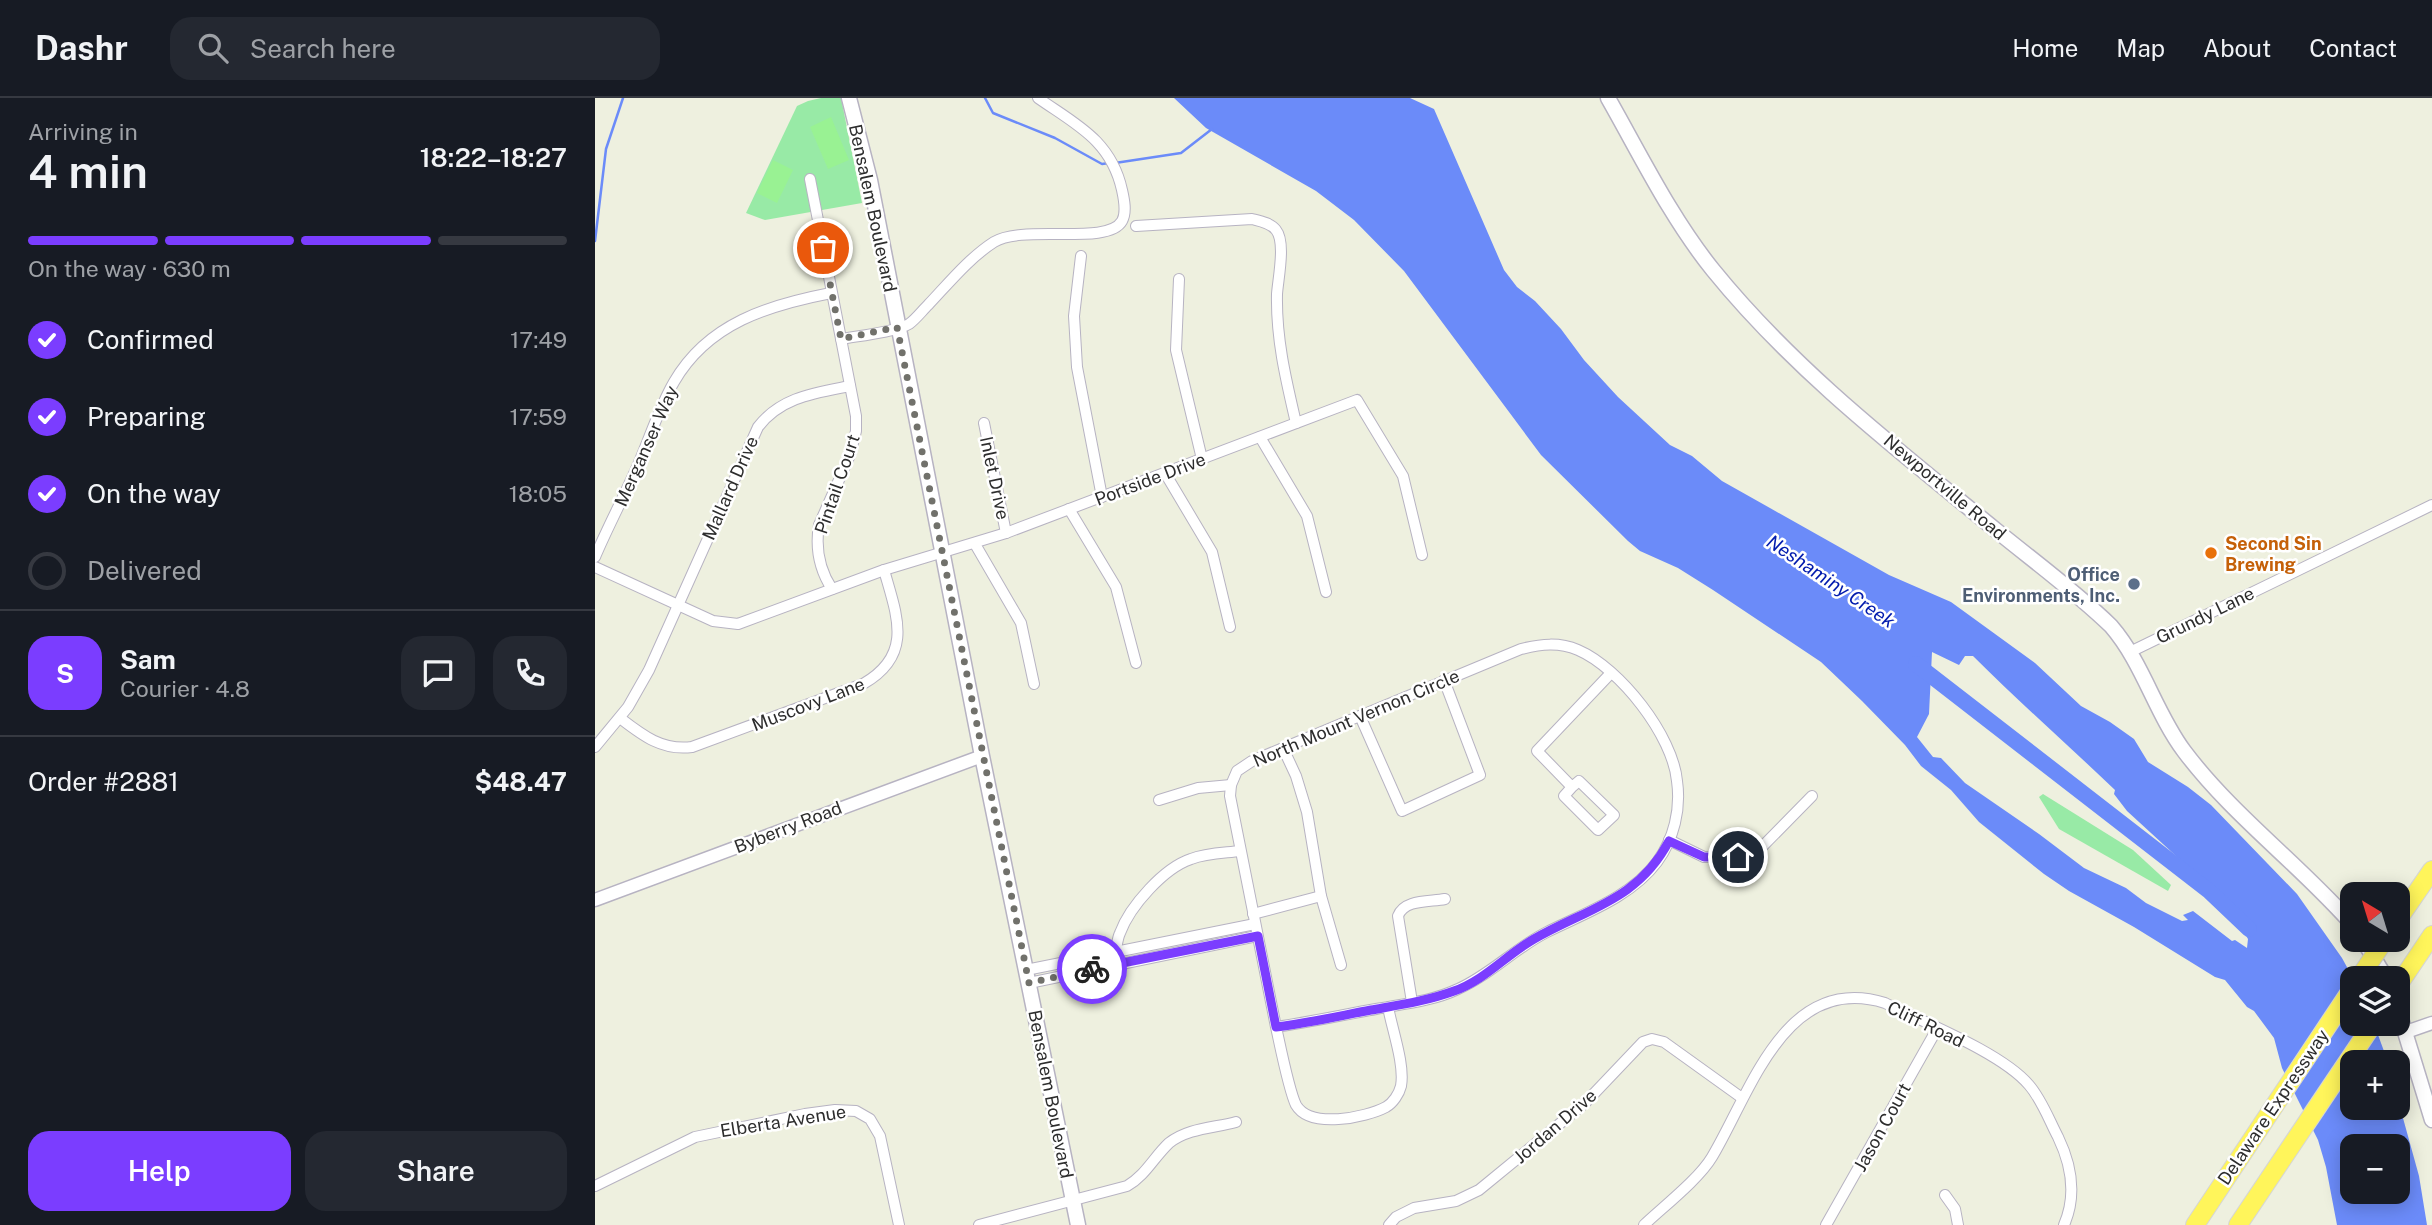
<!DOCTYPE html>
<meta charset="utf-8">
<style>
:root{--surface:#171b24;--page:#242831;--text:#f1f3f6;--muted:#9ea1a6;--line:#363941;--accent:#7b3dff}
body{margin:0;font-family:"Public Sans",sans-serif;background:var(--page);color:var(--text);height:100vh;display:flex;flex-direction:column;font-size:26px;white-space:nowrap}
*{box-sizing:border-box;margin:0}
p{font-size:23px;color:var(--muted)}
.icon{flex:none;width:38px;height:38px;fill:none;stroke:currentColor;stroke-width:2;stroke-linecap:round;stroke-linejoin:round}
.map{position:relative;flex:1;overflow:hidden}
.drawer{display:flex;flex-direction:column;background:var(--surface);width:595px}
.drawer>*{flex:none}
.needle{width:46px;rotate:322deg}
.buttons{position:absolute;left:1745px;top:784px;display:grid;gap:14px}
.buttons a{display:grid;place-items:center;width:70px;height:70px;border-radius:14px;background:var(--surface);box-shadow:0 4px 18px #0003;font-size:35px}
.pin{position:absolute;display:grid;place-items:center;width:60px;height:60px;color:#fff;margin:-30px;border:4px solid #fff;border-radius:50%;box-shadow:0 2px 7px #0007}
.courier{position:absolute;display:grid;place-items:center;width:70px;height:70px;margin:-35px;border:5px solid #7b3dff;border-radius:50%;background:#fff;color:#222;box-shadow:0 2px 9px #0007}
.summary em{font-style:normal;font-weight:600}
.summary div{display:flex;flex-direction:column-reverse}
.summary{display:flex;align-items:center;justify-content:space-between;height:119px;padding:0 28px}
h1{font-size:46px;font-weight:600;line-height:52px}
.bar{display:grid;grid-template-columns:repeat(4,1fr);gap:10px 7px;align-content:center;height:84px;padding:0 28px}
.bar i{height:9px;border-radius:5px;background:var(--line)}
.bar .on{background:var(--accent)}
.bar p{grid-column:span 4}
.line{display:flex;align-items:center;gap:18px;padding:0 28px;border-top:2px solid var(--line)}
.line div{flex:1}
.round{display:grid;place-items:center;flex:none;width:74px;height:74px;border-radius:21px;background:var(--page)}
ol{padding:0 28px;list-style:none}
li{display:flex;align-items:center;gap:21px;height:77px}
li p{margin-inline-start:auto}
li .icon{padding:7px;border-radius:50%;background:var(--accent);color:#fff;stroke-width:4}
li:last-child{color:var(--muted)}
li i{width:38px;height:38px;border:4px solid var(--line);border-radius:50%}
.action{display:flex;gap:14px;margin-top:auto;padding:14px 28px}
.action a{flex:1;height:80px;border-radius:21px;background:var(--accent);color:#fff;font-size:28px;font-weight:600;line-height:80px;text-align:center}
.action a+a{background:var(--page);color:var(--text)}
header{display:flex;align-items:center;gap:42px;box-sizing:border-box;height:98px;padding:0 35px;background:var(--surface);border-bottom:2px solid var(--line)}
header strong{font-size:33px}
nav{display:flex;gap:38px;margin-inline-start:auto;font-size:24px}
.search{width:490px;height:63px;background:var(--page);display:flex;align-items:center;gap:18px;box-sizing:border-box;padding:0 24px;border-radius:21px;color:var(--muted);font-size:26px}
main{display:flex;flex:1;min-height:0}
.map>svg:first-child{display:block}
.green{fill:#98eaa6}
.pitch{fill:#99f293}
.water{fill:#6b8bf9;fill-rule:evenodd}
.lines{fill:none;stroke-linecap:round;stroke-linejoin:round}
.stream{stroke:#6b8bf9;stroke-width:2.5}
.river{stroke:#6b8bf9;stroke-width:16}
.minor-casing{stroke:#b7b3c2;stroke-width:12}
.tertiary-casing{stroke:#b7b3c2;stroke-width:15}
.secondary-casing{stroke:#b7b3c2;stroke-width:17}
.motorway-casing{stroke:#d5d5d5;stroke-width:20}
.minor{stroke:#fff;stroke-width:10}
.tertiary{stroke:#fff;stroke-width:12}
.secondary{stroke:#fff;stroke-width:14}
.motorway{stroke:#fff55b;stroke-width:18}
.motorway-bridge-casing{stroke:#d5d5d5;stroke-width:20;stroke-linecap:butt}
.motorway-bridge{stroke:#fff55b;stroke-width:18}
.done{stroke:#71716b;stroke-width:7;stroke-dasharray:0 12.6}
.route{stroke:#7b3dff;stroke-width:9}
.food-dot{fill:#e8710a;stroke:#fff;stroke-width:2.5}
.service-dot{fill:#5c6f8a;stroke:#fff;stroke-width:2.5}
.labels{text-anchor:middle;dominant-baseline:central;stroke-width:5;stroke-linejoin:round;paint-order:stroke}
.street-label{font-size:18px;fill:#2d2d2d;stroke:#fff}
.food-label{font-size:18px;font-weight:bold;fill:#c56008;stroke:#fff;text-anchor:start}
.service-label{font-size:18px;font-weight:bold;fill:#4e5e75;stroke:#fff;text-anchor:end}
.water-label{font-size:19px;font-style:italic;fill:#021bad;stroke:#fff}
</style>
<header>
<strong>Dashr</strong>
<div class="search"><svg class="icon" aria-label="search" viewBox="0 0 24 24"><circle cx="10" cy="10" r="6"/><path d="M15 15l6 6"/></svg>Search here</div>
<nav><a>Home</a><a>Map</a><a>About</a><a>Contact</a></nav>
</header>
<main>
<section class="drawer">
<div class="summary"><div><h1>4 min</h1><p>Arriving in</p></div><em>18:22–18:27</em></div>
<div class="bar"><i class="on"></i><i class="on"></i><i class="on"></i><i></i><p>On the way · 630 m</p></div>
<ol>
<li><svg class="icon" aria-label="check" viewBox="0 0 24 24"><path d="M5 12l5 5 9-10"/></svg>Confirmed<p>17:49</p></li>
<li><svg class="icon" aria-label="check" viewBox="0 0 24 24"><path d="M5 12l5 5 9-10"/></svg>Preparing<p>17:59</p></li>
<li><svg class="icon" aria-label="check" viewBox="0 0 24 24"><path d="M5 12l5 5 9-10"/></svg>On the way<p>18:05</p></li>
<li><i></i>Delivered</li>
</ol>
<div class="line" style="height:126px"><b class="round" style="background:var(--accent);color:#fff">S</b><div><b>Sam</b><p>Courier · 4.8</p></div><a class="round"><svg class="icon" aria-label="chat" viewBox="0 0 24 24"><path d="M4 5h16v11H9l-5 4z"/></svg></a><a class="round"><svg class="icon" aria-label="phone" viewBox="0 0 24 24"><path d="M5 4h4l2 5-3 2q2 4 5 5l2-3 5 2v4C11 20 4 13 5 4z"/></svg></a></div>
<div class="line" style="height:91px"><div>Order #2881</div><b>$48.47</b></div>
<div class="action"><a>Help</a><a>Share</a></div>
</section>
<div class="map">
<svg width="1837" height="1127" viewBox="0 0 1837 1127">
<rect width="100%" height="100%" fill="#eef0df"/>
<g class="green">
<polygon points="226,0 246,0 267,105 170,122 151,115 202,8 213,3"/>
<polygon points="1448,696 1538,752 1576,787 1573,793 1464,731 1444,699"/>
</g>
<g class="pitch">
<polygon points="236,19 254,62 233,71 215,29"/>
<polygon points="178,62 198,72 182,105 162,95"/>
</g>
<path class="water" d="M579,0H815L839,11L909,172L922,189L940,203L966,231L989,262L1023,299L1075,347L1097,358L1127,383L1294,477L1356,504L1440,565L1486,608L1515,624L1539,641L1553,664L1593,689L1616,707L1702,796L1747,860L1758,880L1757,926H1779L1793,964H1757V1010H1802L1803,1002L1824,1078L1832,1127H1742L1731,1069L1723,1042L1687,970L1679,940L1659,913L1652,909L1630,882L1620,879L1539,829L1474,793L1449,776L1384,724L1356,692L1326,668L1310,647L1267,603L1226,564L1118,492L1083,470L1045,453L1033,443L946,357L809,173L759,122L721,93L611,30ZM1337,554L1364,567L1370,558H1378C1424,604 1473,647 1520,692L1519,696L1532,713L1629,802L1653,841L1652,850L1640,842L1637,843L1598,813L1588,817L1593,822L1587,823L1551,805L1531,790L1489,770L1444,736L1370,685L1346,660L1338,659L1322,639L1334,616ZM1757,1048H1802V1094H1757Z"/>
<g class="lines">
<g class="stream">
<polyline points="390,0 398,15 460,40 507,66 514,65"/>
<polyline points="520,65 586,55 617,31"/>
<polyline points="0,143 11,51 28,0"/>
</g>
<polyline class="river" points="1321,566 1614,793 1654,831"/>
<g class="minor-casing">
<g id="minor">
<path d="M215,81L261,318V333L255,357L224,427C220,451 224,471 237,491"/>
<path d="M541,128L657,121C665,123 676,125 681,132C691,144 683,181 682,196C681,241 691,282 701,325"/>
<polyline points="486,158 479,218 482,269 507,399"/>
<polyline points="584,181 581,252 607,361"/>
<path d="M246,241C262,238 301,234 314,226C320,222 327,213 333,207C353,186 374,160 399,144C428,126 513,148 527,123C532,114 529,101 527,92C516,42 480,26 443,0"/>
<polyline points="389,325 411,435"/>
<polyline points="665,339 712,418 731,494"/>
<polyline points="570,375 617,454 635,529"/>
<polyline points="474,411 521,489 541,565"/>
<polyline points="380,446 426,525 439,586"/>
<path d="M0,459C14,426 31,395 45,362C56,336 65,308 79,284C113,225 174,207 236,195"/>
<polyline points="0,469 118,523 143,526 289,472 411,435 762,302 808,378 827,457"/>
<polyline points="1535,554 1837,407"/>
<polyline points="765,618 807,713 885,677 849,582"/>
<path d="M25,620C47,637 67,653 97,649L268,586C319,557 302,518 289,472"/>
<path d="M0,649L33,609L54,572L163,329C186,299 220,295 255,288"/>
<polyline points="688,650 701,678 712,714 726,798 746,867"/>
<polyline points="977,689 984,683 1019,717 1003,732 969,698 977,689 942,653 1016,575"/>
<polyline points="564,702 603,690 636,687"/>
<polyline points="1074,742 1109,759 1158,758 1217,698"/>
<polyline points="658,816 726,798"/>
<path d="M520,856C522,849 522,841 525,835C535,808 569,770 596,761C611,755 629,755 645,753"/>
<polyline points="431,872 660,826"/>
<polyline points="434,885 662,838"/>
<path d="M817,904L803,818C809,801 835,804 850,801"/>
<path d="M681,929C715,924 747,917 781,911C808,906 838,903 863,891C895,877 920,850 952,834C990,815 1036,799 1062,764C1079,741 1086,711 1082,683C1078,638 1025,570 983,552C964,544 946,546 926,551L688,650L657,663L642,673L636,687L635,698L681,929C685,947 694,993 701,1007C715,1031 770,1020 791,1009C798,1005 804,996 806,988C810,967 797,931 793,909"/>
<polyline points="0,1088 100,1039 210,1016 240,1012 261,1013 275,1021 285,1038 304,1127"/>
<polyline points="1350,1097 1360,1111 1363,1127"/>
<path d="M384,1127L532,1088C550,1078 559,1059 574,1045C593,1030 619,1030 641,1024"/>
<polyline points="794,1127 801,1119 819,1110 861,1103 884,1092 990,1005 1048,944 1057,941 1069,944 1147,1000"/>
<path d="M1049,1127C1068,1109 1104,1081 1117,1059C1156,994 1190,874 1290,905C1330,925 1407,955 1434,987C1447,1002 1454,1022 1463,1039C1477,1068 1482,1097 1469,1127"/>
<polyline points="1231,1127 1342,931"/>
</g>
</g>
<g class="tertiary-casing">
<g id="tertiary">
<polyline points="0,802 387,658"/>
<polyline points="1811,934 1837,925"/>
</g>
</g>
<g class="secondary-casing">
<g id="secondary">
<polyline points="254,0 275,82 387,658 483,1127"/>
<path d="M1013,0C1046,58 1076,120 1118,172C1199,272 1303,352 1402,433C1440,464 1481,494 1516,528C1548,565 1560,614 1589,653C1637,717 1704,766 1757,826"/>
<polyline points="1768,842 1791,880"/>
<polyline points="1802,908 1837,1022"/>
</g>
</g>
<g class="motorway-casing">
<g id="motorway">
<polyline points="1802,823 1837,772"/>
<polyline points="1802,889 1837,837"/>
<polyline points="1600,1127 1757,891"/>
<polyline points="1643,1127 1778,926"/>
</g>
</g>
<use href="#minor" class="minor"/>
<use href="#tertiary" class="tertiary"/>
<use href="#secondary" class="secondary"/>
<use href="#motorway" class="motorway"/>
<g class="motorway-bridge-casing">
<polyline id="motorway-bridge" points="1764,880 1789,843"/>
</g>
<use href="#motorway-bridge" class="motorway-bridge"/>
</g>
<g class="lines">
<polyline class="done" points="228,150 246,241 302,229 434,885 497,871"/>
<path class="route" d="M497,871L663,838L681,929C713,925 744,918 776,912C804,907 832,903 859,893C890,882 911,857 939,841C993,810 1043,802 1074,743L1109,759H1143"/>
</g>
<circle class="food-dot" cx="1616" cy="455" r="7"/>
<circle class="service-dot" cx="1539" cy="486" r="7"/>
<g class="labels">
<g class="street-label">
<text transform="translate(278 110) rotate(78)">Bensalem Boulevard</text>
<text transform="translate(51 348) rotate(-66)">Merganser Way</text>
<text transform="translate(400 380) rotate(78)">Inlet Drive</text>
<text transform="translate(555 381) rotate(-21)">Portside Drive</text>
<text transform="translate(242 386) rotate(-71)">Pintail Court</text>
<text transform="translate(1350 389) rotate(40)">Newportville Road</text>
<text transform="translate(135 390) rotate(-66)">Mallard Drive</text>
<text transform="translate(1610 517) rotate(-26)">Grundy Lane</text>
<text transform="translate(213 606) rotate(-21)">Muscovy Lane</text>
<text transform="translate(761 620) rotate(-23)">North Mount Vernon Circle</text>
<text transform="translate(193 729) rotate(-21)">Byberry Road</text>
<text transform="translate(1331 926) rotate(26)">Cliff Road</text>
<text transform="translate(456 996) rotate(79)">Bensalem Boulevard</text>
<text transform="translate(1678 1009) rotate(-56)">Delaware Expressway</text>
<text transform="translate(188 1023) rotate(-9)">Elberta Avenue</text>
<text transform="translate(960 1028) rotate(-41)">Jordan Drive</text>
<text transform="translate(1287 1029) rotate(-61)">Jason Court</text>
</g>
<g class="food-label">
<text x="1630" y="445">Second Sin<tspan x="1630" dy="21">Brewing</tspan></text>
</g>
<g class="service-label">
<text x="1525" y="476">Office<tspan x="1525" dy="21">Environments, Inc.</tspan></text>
</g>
<g class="water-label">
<text transform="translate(1236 483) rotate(34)">Neshaminy Creek</text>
</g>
</g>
</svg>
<div class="buttons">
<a><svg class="needle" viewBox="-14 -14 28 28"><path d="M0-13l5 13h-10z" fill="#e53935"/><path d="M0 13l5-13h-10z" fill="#9ea1a6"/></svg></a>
<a><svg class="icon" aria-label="layers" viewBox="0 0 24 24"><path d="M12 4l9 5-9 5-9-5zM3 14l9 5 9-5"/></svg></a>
<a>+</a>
<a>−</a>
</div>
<div class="pin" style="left:228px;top:150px;background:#ea580c"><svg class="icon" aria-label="bag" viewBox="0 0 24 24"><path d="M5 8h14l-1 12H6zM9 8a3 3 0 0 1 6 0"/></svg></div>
<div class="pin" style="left:1143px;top:759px;background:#1f2937"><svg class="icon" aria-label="home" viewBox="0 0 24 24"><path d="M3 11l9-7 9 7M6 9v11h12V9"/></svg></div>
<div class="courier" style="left:497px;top:871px"><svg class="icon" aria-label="bike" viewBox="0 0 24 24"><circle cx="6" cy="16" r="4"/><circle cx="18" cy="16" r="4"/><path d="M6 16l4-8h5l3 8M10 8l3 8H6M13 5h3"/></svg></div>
</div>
</main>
